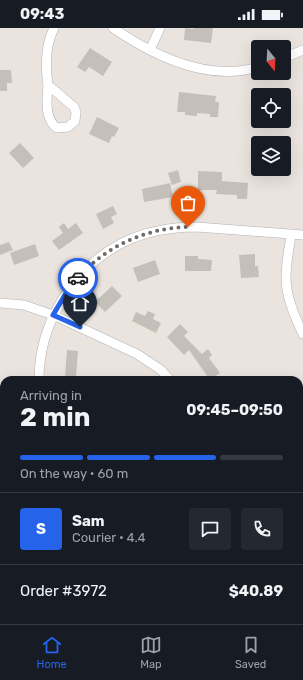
<!DOCTYPE html>
<meta charset="utf-8">
<style>
:root{--surface:#171b24;--page:#242831;--text:#f1f3f6;--muted:#9ea1a6;--line:#363941;--accent:#2563eb}
body{margin:0;font-family:Rubik,sans-serif;background:var(--page);color:var(--text);height:100vh;display:flex;flex-direction:column;font-size:15px;white-space:nowrap}
*{box-sizing:border-box;margin:0}
p{font-size:13px;color:var(--muted)}
.icon{flex:none;width:22px;height:22px;fill:none;stroke:currentColor;stroke-width:2;stroke-linecap:round;stroke-linejoin:round}
.map{position:relative;flex:1;overflow:hidden}
.drawer{position:absolute;left:0px;top:348px;width:303px;height:248px;display:flex;flex-direction:column;background:var(--surface);border-radius:12px 12px 0 0;box-shadow:0 4px 16px #0002}
.drawer>*{flex:none}
.needle{width:26px;rotate:162deg}
.buttons{position:absolute;left:251px;top:12px;display:grid;gap:8px}
.buttons a{display:grid;place-items:center;width:40px;height:40px;border-radius:4px;background:var(--surface);box-shadow:0 4px 16px #0002;font-size:20px}
.pin{position:absolute;display:grid;place-items:center;width:34px;height:34px;color:#fff;margin:-41px -17px;border-radius:50% 50% 50% 0;rotate:-45deg;box-shadow:0 0 4px #0007}
.pin .icon{rotate:45deg}
.courier{position:absolute;display:grid;place-items:center;width:40px;height:40px;margin:-20px;border:3px solid #2563eb;border-radius:50%;background:#fff;color:#222;box-shadow:0 1px 5px #0007}
.head em{font-style:normal;font-weight:700}
.head div{display:flex;flex-direction:column-reverse}
.head{display:flex;align-items:center;justify-content:space-between;height:68px;padding:0 20px}
h1{font-size:26px;font-weight:700;line-height:30px}
.bar{display:grid;grid-template-columns:repeat(4,1fr);gap:6px 4px;align-content:center;height:48px;padding:0 20px}
.bar i{height:5px;border-radius:3px;background:var(--line)}
.bar .selected{background:var(--accent)}
.bar p{grid-column:span 4}
.line{display:flex;align-items:center;gap:10px;padding:0 20px;border-top:1px solid var(--line)}
.line div{flex:1}
.round{display:grid;place-items:center;flex:none;width:42px;height:42px;border-radius:4px;background:var(--page)}
.status{display:flex;justify-content:space-between;align-items:center;height:28px;padding:0 20px;background:var(--surface);direction:ltr}
.status svg{height:11px;fill:currentColor}
.dock{display:flex;justify-content:space-around;align-items:center;height:56px;border-top:1px solid var(--line);background:var(--surface);font-size:11px;color:var(--muted)}
.dock a{display:grid;justify-items:center;gap:2px}
.dock .selected{color:var(--accent)}
.map>svg:first-child{display:block}
.building{fill:#c4bfb9}
.lines{fill:none;stroke-linecap:round;stroke-linejoin:round}
.street-casing{stroke:#aeb2ba;stroke-width:10}
.street{stroke:#fff;stroke-width:9}
.done{stroke:#6e6b69;stroke-width:4;stroke-dasharray:0 7.2}
.route{stroke:#2563eb;stroke-width:5}
</style>
<div class="status"><b>09:43</b><svg viewBox="0 0 49 12"><path d="M0 12V9h3v3zM5 12V6h3v6zM10 12V3h3v9zM15 12V0h3v12zM26 1h20v11H26zM47 4h2v5h-2z"/></svg></div>
<div class="map">
<svg width="303" height="596" viewBox="0 0 303 596">
<rect width="100%" height="100%" fill="#ebe4de"/>
<g class="building">
<polygon points="185,0 194,1 194,0 213,0 211,15 184,12"/>
<polygon points="90,20 112,34 103,48 89,39 85,44 77,39"/>
<polygon points="0,42 11,42 12,55 7,55 7,63 0,63"/>
<polygon points="179,64 216,68 215,74 219,74 218,89 210,89 210,86 197,85 197,88 185,87 185,84 177,84"/>
<polygon points="97,89 119,100 114,109 112,108 109,115 89,106"/>
<polygon points="20,115 34,130 23,140 9,125"/>
<polygon points="178,142 181,154 172,157 168,145"/>
<polygon points="198,143 222,144 222,153 248,155 247,171 237,171 237,167 216,166 217,162 198,162"/>
<polygon points="170,155 173,169 144,174 142,161"/>
<polygon points="113,178 117,186 111,189 114,195 103,201 96,186"/>
<polygon points="64,195 68,201 76,195 83,205 59,222 52,213 63,205 59,199"/>
<polygon points="9,214 13,222 0,227 0,217"/>
<polygon points="35,216 39,228 14,237 10,225"/>
<polygon points="255,226 255,238 258,238 259,249 241,250 239,227"/>
<polygon points="185,228 198,228 198,231 212,232 211,243 185,243"/>
<polygon points="155,232 160,246 138,254 133,240"/>
<polygon points="112,258 122,268 105,284 95,274"/>
<polygon points="148,283 155,286 153,291 161,295 156,305 132,293 136,284 145,288"/>
<polygon points="180,296 188,304 184,308 202,326 208,321 212,327 209,330 220,345 210,352 189,322 184,327 167,309"/>
<polygon points="67,322 78,323 76,348 65,348"/>
</g>
<g class="lines">
<g class="street-casing">
<g id="street">
<path d="M113,0C154,28 208,54 258,39"/>
<polyline points="150,22 160,0"/>
<polyline points="284,30 303,22"/>
<path d="M48,57L74,79L76,84L75,93L68,99L57,100C44,91 47,71 48,57Z"/>
<path d="M48,57C45,37 45,18 54,0"/>
<path d="M291,207C289,221 286,235 286,250C286,269 295,289 303,306"/>
<polyline points="0,275 24,277 53,287 137,326 161,342 170,352"/>
<path d="M39,352C39,296 72,241 122,215C146,203 171,199 197,199L303,207"/>
<polyline points="138,592 140,596"/>
<polyline points="298,592 301,596"/>
</g>
</g>
<use href="#street" class="street"/>
</g>
<g class="lines">
<path class="done" d="M78,250C106,218 146,200 188,199"/>
<polyline class="route" points="78,250 65,267 53,287 80,299"/>
</g>
</svg>
<div class="buttons">
<a><svg class="needle" viewBox="-14 -14 28 28"><path d="M0-13l5 13h-10z" fill="#e53935"/><path d="M0 13l5-13h-10z" fill="#9ea1a6"/></svg></a>
<a><svg class="icon" aria-label="locate" viewBox="0 0 24 24"><circle cx="12" cy="12" r="6"/><path d="M12 2v4M12 18v4M2 12h4M18 12h4"/></svg></a>
<a><svg class="icon" aria-label="layers" viewBox="0 0 24 24"><path d="M12 4l9 5-9 5-9-5zM3 14l9 5 9-5"/></svg></a>
</div>
<div class="pin" style="left:188px;top:199px;background:#ea580c"><svg class="icon" aria-label="bag" viewBox="0 0 24 24"><path d="M5 8h14l-1 12H6zM9 8a3 3 0 0 1 6 0"/></svg></div>
<div class="pin" style="left:80px;top:299px;background:#1f2937"><svg class="icon" aria-label="home" viewBox="0 0 24 24"><path d="M3 11l9-7 9 7M6 9v11h12V9"/></svg></div>
<div class="courier" style="left:78px;top:250px"><svg class="icon" aria-label="car" viewBox="0 0 24 24"><path d="M5 17H2v-5l4-1 3-4h7l3 4 3 1v5h-3M9 17h6M6 11h13"/><circle cx="7" cy="17" r="2"/><circle cx="17" cy="17" r="2"/></svg></div>
<section class="drawer">
<div class="head"><div><h1>2 min</h1><p>Arriving in</p></div><em>09:45–09:50</em></div>
<div class="bar"><i class="selected"></i><i class="selected"></i><i class="selected"></i><i></i><p>On the way · 60 m</p></div>
<div class="line" style="height:72px"><b class="round" style="background:var(--accent);color:#fff">S</b><div><b>Sam</b><p>Courier · 4.4</p></div><a class="round"><svg class="icon" aria-label="chat" viewBox="0 0 24 24"><path d="M4 5h16v11H9l-5 4z"/></svg></a><a class="round"><svg class="icon" aria-label="phone" viewBox="0 0 24 24"><path d="M5 4h4l2 5-3 2q2 4 5 5l2-3 5 2v4C11 20 4 13 5 4z"/></svg></a></div>
<div class="line" style="height:52px"><div>Order #3972</div><b>$40.89</b></div>
</section>
</div>
<nav class="dock">
<a class="selected"><svg class="icon" aria-label="home" viewBox="0 0 24 24"><path d="M3 11l9-7 9 7M6 9v11h12V9"/></svg>Home</a>
<a><svg class="icon" aria-label="map" viewBox="0 0 24 24"><path d="M3 6l6-2 6 2 6-2v14l-6 2-6-2-6 2zM9 4v14M15 6v14"/></svg>Map</a>
<a><svg class="icon" aria-label="saved" viewBox="0 0 24 24"><path d="M7 4h10v16l-5-4-5 4z"/></svg>Saved</a>
</nav>
